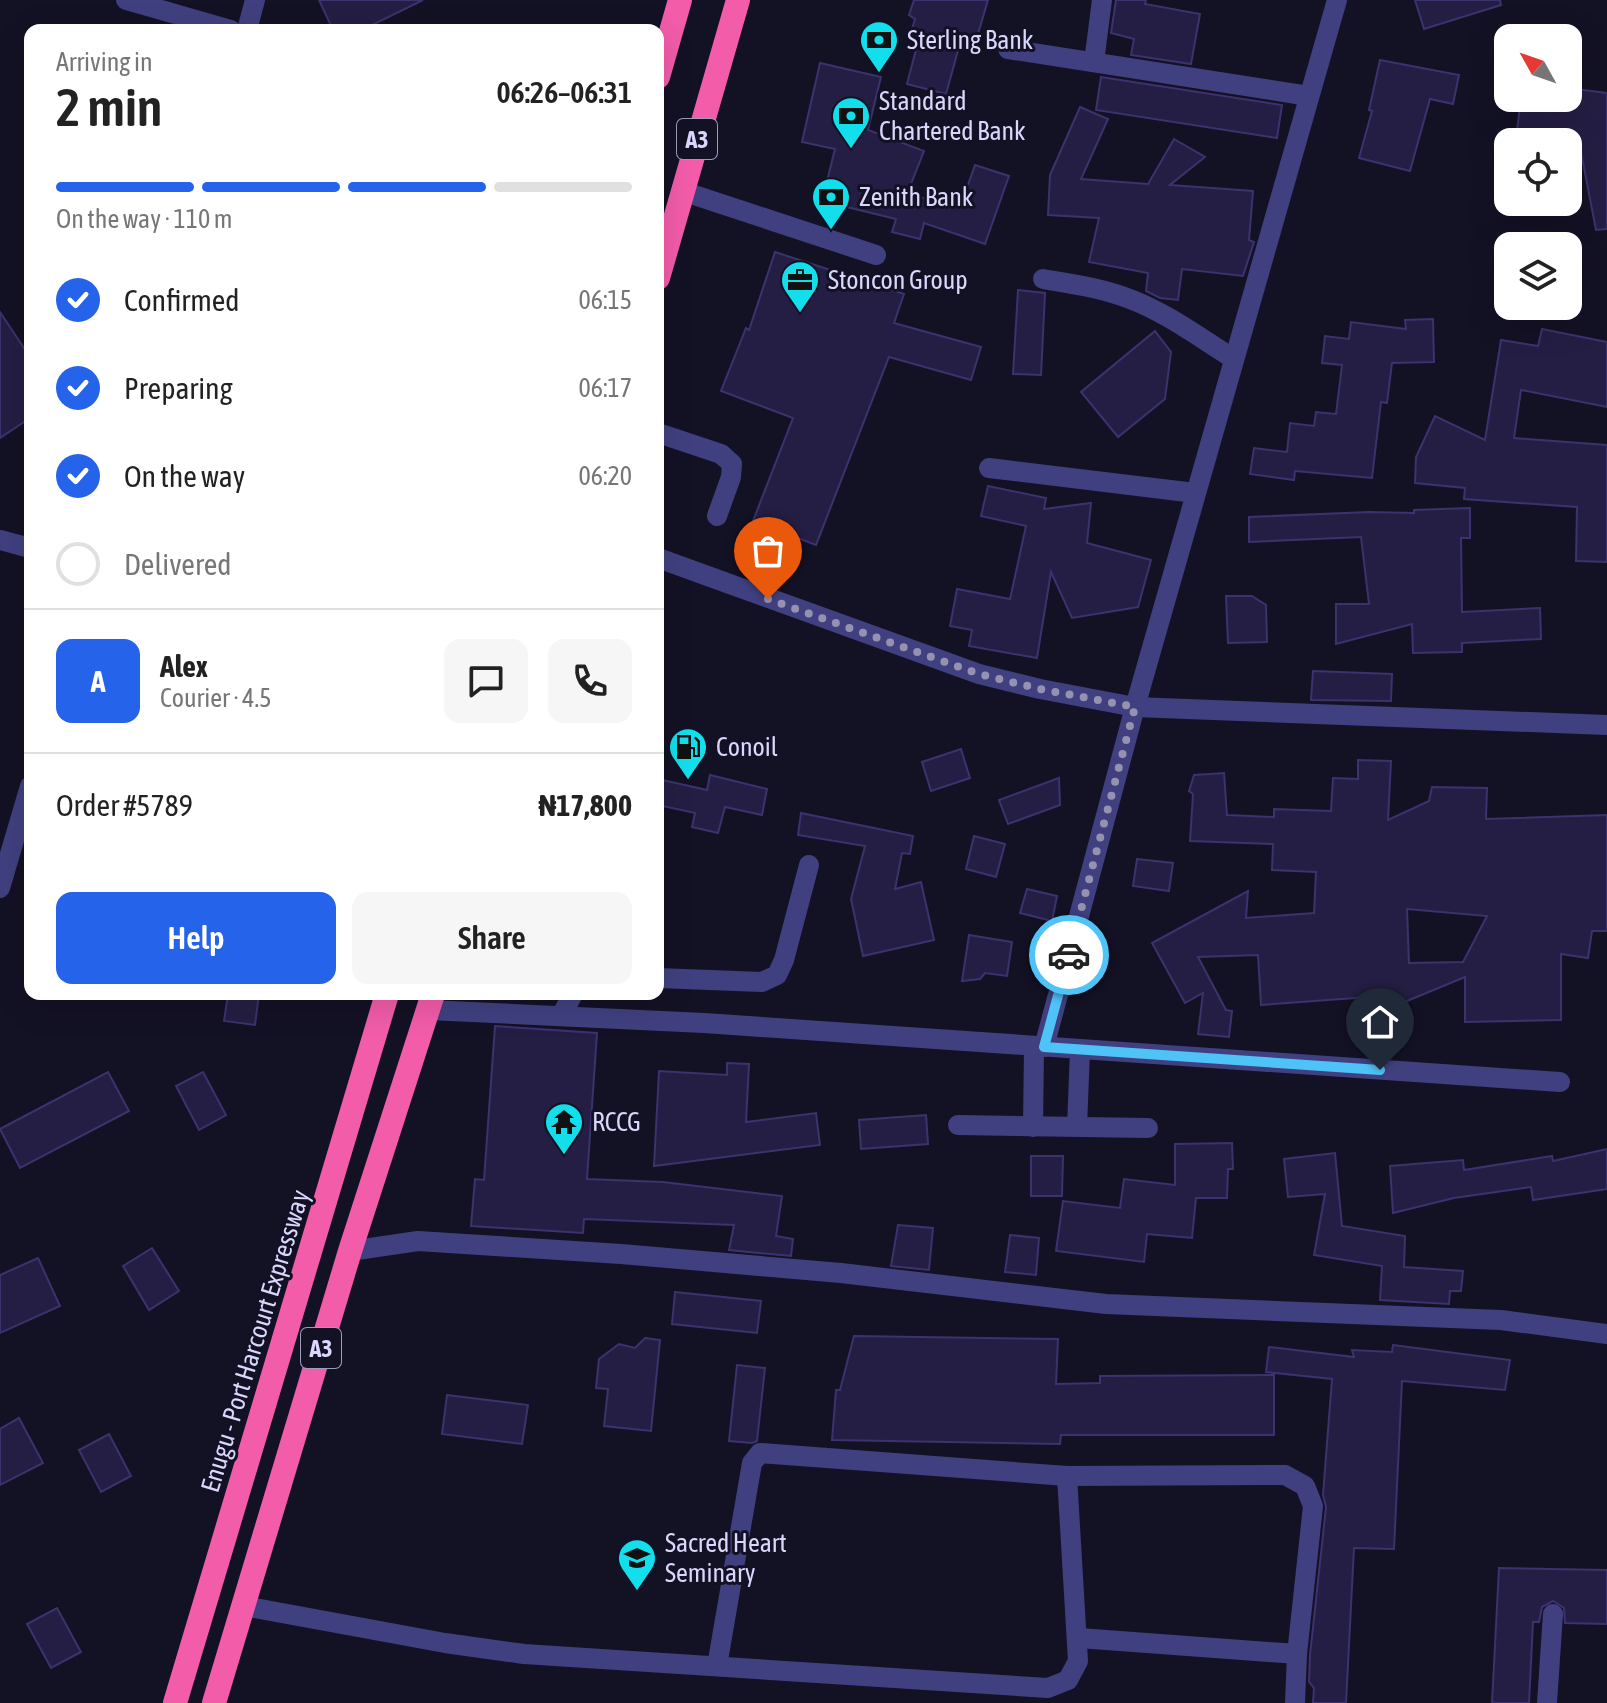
<!DOCTYPE html>
<meta charset="utf-8">
<style>
:root{--surface:#fff;--page:#f6f6f6;--text:#222;--muted:#767676;--line:#e0e0e0;--accent:#2563eb}
body{margin:0;font-family:"Asap Condensed",sans-serif;background:var(--page);color:var(--text);height:100vh;display:flex;flex-direction:column;font-size:30px;white-space:nowrap}
*{box-sizing:border-box;margin:0}
p{font-size:26px;color:var(--muted)}
.icon{flex:none;width:44px;height:44px;fill:none;stroke:currentColor;stroke-width:2;stroke-linecap:round;stroke-linejoin:round}
.map{position:relative;flex:1;overflow:hidden}
.details{position:absolute;left:24px;top:24px;width:640px;height:976px;display:flex;flex-direction:column;background:var(--surface);border-radius:16px;box-shadow:0 8px 32px #0002}
.details>*{flex:none}
.needle{width:52px;rotate:310deg}
.fabs{position:absolute;left:1494px;top:24px;display:grid;gap:16px}
.fabs a{display:grid;place-items:center;width:88px;height:88px;border-radius:16px;background:var(--surface);box-shadow:0 8px 32px #0002;font-size:40px}
.pin{position:absolute;display:grid;place-items:center;width:68px;height:68px;color:#fff;margin:-82px -34px;border-radius:50% 50% 50% 0;rotate:-45deg;box-shadow:0 0 8px #0007}
.pin .icon{rotate:45deg}
.courier{position:absolute;display:grid;place-items:center;width:80px;height:80px;margin:-40px;border:6px solid #4fc3f7;border-radius:50%;background:#fff;color:#222;box-shadow:0 2px 10px #0007}
.overview em{font-style:normal;font-weight:600}
.overview div{display:flex;flex-direction:column-reverse}
.overview{display:flex;align-items:center;justify-content:space-between;height:136px;padding:0 32px}
h1{font-size:52px;font-weight:600;line-height:60px}
.bar{display:grid;grid-template-columns:repeat(4,1fr);gap:12px 8px;align-content:center;height:96px;padding:0 32px}
.bar i{height:10px;border-radius:6px;background:var(--line)}
.bar .selected{background:var(--accent)}
.bar p{grid-column:span 4}
.line{display:flex;align-items:center;gap:20px;padding:0 32px;border-top:2px solid var(--line)}
.line div{flex:1}
.round{display:grid;place-items:center;flex:none;width:84px;height:84px;border-radius:16px;background:var(--page)}
ol{padding:0 32px;list-style:none}
li{display:flex;align-items:center;gap:24px;height:88px}
li p{margin-inline-start:auto}
li .icon{padding:8px;border-radius:50%;background:var(--accent);color:#fff;stroke-width:4}
li:last-child{color:var(--muted)}
li i{width:44px;height:44px;border:4px solid var(--line);border-radius:50%}
.button{display:flex;gap:16px;margin-top:auto;padding:16px 32px}
.button a{flex:1;height:92px;border-radius:16px;background:var(--accent);color:#fff;font-size:32px;font-weight:600;line-height:92px;text-align:center}
.button a+a{background:var(--page);color:var(--text)}
.map>svg:first-child{display:block}
.building{fill:#251e44;stroke:#3c326e;stroke-width:2;fill-rule:evenodd}
.lines{fill:none;stroke-linecap:round;stroke-linejoin:round}
.minor{stroke:#404080;stroke-width:20}
.highway{stroke:#f25ca9;stroke-width:24}
.done{stroke:#9492b0;stroke-width:8;stroke-dasharray:0 14.4}
.route{stroke:#4fc3f7;stroke-width:10}
.labels{text-anchor:middle;dominant-baseline:central;stroke-width:6;stroke-linejoin:round;paint-order:stroke}
.shield{fill:#131124;stroke:#9e9cbb;stroke-width:2}
.shield-label{font-size:24px;font-weight:bold;fill:#dad7fc}
.poi-label{font-size:26px;fill:#dad7fc;stroke:#131124;text-anchor:start}
.street-label{font-size:26px;fill:#dad7fc;stroke:#131124}
</style>
<div class="map">
<svg width="1607" height="1703" viewBox="0 0 1607 1703">
<rect width="100%" height="100%" fill="#131124"/>
<g class="building">
<polygon points="319,0 423,0 362,30 333,30"/>
<polygon points="914,0 988,0 973,51 959,47 946,94 907,84 919,38 910,36 915,19 909,15"/>
<polygon points="1116,0 1146,0 1145,4 1200,14 1191,64 1131,55 1134,39 1111,33"/>
<polygon points="1415,0 1500,0 1501,5 1424,29"/>
<polygon points="1380,60 1459,75 1453,104 1430,99 1410,171 1359,158 1372,111 1369,110"/>
<polygon points="820,63 881,77 868,130 924,151 907,194 960,207 975,165 1009,176 985,244 924,223 920,239 892,232 896,219 822,201 835,149 802,142"/>
<polygon points="1101,77 1282,105 1277,138 1096,110"/>
<polygon points="1568,88 1607,93 1607,229 1596,230 1580,147 1568,146 1568,142 1516,139 1521,98 1568,98"/>
<polygon points="1080,107 1108,119 1081,179 1148,184 1174,139 1205,157 1170,185 1253,191 1249,240 1254,242 1243,276 1182,269 1178,300 1160,298 1146,291 1148,273 1089,262 1099,218 1048,215 1050,175"/>
<polygon points="775,252 904,294 894,323 981,347 971,380 889,357 816,545 753,521 793,418 721,391 746,328 749,330"/>
<polygon points="1018,290 1045,293 1041,375 1013,374"/>
<polygon points="0,312 30,357 30,418 0,438"/>
<polygon points="1433,319 1434,362 1392,363 1387,403 1381,402 1372,478 1295,471 1294,480 1250,474 1254,448 1287,452 1290,423 1314,426 1316,412 1336,414 1342,365 1322,363 1325,336 1349,339 1351,322 1406,329 1405,320"/>
<polygon points="1542,329 1607,342 1607,407 1521,390 1514,438 1607,445 1607,562 1576,561 1577,507 1464,499 1465,488 1415,483 1416,457 1435,416 1485,440 1501,340 1538,346"/>
<polygon points="1155,331 1171,352 1165,399 1118,437 1081,392"/>
<polygon points="988,486 1046,498 1044,509 1091,503 1087,543 1151,560 1138,607 1072,618 1051,572 1037,658 969,646 972,630 950,626 957,589 1010,599 1026,526 981,516"/>
<polygon points="1470,508 1470,538 1461,538 1462,612 1540,608 1541,639 1462,643 1462,652 1413,653 1412,624 1336,644 1336,604 1369,604 1361,537 1249,542 1249,517 1369,512 1414,513 1414,510"/>
<polygon points="1226,596 1252,596 1266,605 1267,642 1228,643"/>
<polygon points="1313,671 1392,674 1391,701 1311,700"/>
<polygon points="961,749 970,778 931,791 922,762"/>
<path d="M1358,760L1391,761L1388,820L1429,801L1432,787L1487,788L1486,819L1607,815V931H1592L1588,958L1561,954V1020L1465,1022V977L1373,1015L1369,997L1261,1005L1258,955L1198,957L1226,1010L1232,1011L1229,1037L1198,1034L1203,993L1185,1003L1152,943L1248,891L1246,918L1314,913L1316,872L1272,870L1273,844L1190,841L1193,794L1189,791L1194,775L1224,773L1227,815L1274,817V809L1331,811L1333,778L1358,779ZM1407,909L1487,916L1463,962L1409,963Z"/>
<polygon points="710,775 767,789 762,815 725,807 718,833 692,827 695,813 658,805 658,779 707,790"/>
<polygon points="1059,778 1060,805 1008,824 999,800"/>
<polygon points="801,813 913,836 910,854 902,853 895,889 921,882 934,940 863,956 851,899 865,846 798,835"/>
<polygon points="974,836 1005,844 996,877 966,869"/>
<polygon points="1137,859 1173,863 1169,891 1133,886"/>
<polygon points="1027,889 1057,896 1052,921 1020,913"/>
<polygon points="969,935 1012,942 1007,976 985,973 980,979 962,981"/>
<polygon points="228,994 259,994 255,1025 224,1021"/>
<polygon points="495,1026 597,1033 587,1179 663,1182 782,1196 776,1236 793,1239 791,1256 729,1250 734,1225 584,1219 583,1233 471,1226 475,1179 484,1180"/>
<polygon points="727,1063 749,1064 746,1122 816,1113 820,1145 654,1166 659,1071 727,1075"/>
<polygon points="108,1072 129,1111 20,1168 0,1129"/>
<polygon points="203,1072 226,1115 199,1130 176,1086"/>
<polygon points="926,1115 928,1144 861,1149 859,1120"/>
<polygon points="1232,1143 1233,1169 1228,1169 1227,1198 1196,1198 1192,1238 1147,1234 1144,1262 1056,1251 1063,1201 1120,1208 1124,1179 1175,1185 1175,1144"/>
<polygon points="1607,1149 1607,1189 1533,1200 1531,1187 1454,1198 1393,1213 1390,1166 1463,1160 1464,1170 1552,1156 1553,1161"/>
<polygon points="1335,1153 1342,1226 1405,1236 1404,1267 1463,1271 1461,1291 1450,1291 1449,1304 1380,1300 1382,1266 1314,1255 1325,1194 1288,1197 1284,1159"/>
<polygon points="1031,1156 1063,1156 1062,1196 1031,1196"/>
<polygon points="898,1225 933,1228 929,1270 891,1266"/>
<polygon points="1010,1235 1039,1238 1036,1275 1005,1272"/>
<polygon points="152,1248 179,1291 149,1310 123,1266"/>
<polygon points="38,1258 60,1306 0,1333 0,1275"/>
<polygon points="675,1292 761,1301 757,1333 672,1324"/>
<polygon points="854,1336 1058,1339 1056,1384 1100,1383 1100,1376 1274,1375 1274,1435 1061,1435 1060,1444 832,1440 836,1390 840,1390"/>
<polygon points="645,1338 660,1340 651,1431 604,1426 608,1389 596,1388 599,1359 619,1344 635,1348"/>
<polygon points="1393,1345 1510,1360 1505,1390 1402,1381 1394,1549 1354,1548 1346,1703 1313,1703 1314,1688 1309,1682 1310,1655 1326,1507 1323,1495 1332,1379 1266,1372 1269,1347 1354,1357 1352,1350 1392,1352"/>
<polygon points="737,1365 765,1368 757,1441 752,1443 729,1441"/>
<polygon points="447,1395 528,1405 522,1444 442,1434"/>
<polygon points="19,1418 43,1463 0,1485 0,1429"/>
<polygon points="109,1434 131,1476 101,1492 79,1450"/>
<polygon points="1499,1568 1607,1570 1607,1624 1565,1623 1564,1608 1553,1601 1542,1607 1539,1622 1533,1622 1529,1703 1492,1703"/>
<polygon points="57,1608 81,1652 51,1668 27,1624"/>
</g>
<g class="lines">
<g class="minor">
<polyline points="126,0 231,30"/>
<polyline points="247,30 255,0"/>
<polyline points="1008,49 1309,96"/>
<polyline points="1094,62 1102,0"/>
<polyline points="682,191 876,255"/>
<path d="M1043,279C1073,284 1102,288 1130,299C1167,313 1200,338 1234,359"/>
<polyline points="658,433 721,454 732,464 731,477 717,516"/>
<polyline points="989,468 1195,493"/>
<polyline points="0,540 30,548"/>
<polyline points="658,558 979,674 1040,689 1135,707 1607,725"/>
<polyline points="0,888 30,786"/>
<polyline points="658,978 762,982 777,975 784,960 809,865"/>
<polyline points="428,1010 704,1023 1560,1082"/>
<polyline points="561,1016 573,994"/>
<polyline points="1044,1047 1135,707 1337,0"/>
<polyline points="958,1125 1148,1128"/>
<polyline points="1033,1127 1034,1047"/>
<polyline points="1077,1127 1080,1050"/>
<polyline points="350,1251 418,1241 621,1254 841,1273 1106,1304 1501,1320 1607,1334"/>
<polyline points="244,1606 445,1643 524,1654 1048,1688 1068,1680 1078,1661 1067,1476"/>
<polyline points="1079,1638 1297,1654"/>
<polyline points="717,1666 752,1463 760,1453 1067,1476 1285,1475 1305,1486 1313,1506 1297,1654 1295,1703"/>
<polyline points="1547,1703 1553,1614"/>
</g>
<g class="highway">
<polyline points="658,77 680,0"/>
<polyline points="658,278 738,0"/>
<polyline points="175,1703 387,994"/>
<polyline points="214,1703 350,1251 433,994"/>
</g>
</g>
<g class="lines">
<polyline class="done" points="768,599 979,674 1040,689 1135,707 1069,955"/>
<polyline class="route" points="1069,955 1044,1047 1380,1070"/>
</g>
<defs>
<g id="bank-pin" transform="scale(2)"><path d="M0 17L-7.5 6A9.5 9.5 0 1 1 7.5 6Z" fill="#13deec" stroke="#131124"/><path d="M-6-4H6V4H-6ZM0-2.3a2.3 2.3 0 1 0 0 4.6a2.3 2.3 0 1 0 0-4.6Z" fill="#111"/></g>
<g id="office-pin" transform="scale(2)"><path d="M0 17L-7.5 6A9.5 9.5 0 1 1 7.5 6Z" fill="#13deec" stroke="#131124"/><path d="M-6-3h4V-5.5h4V-3h4V5H-6ZM-1-4.5V-3h2v-1.5ZM-6 0V1H6V0Z" fill="#111"/></g>
<g id="fuel-pin" transform="scale(2)"><path d="M0 17L-7.5 6A9.5 9.5 0 1 1 7.5 6Z" fill="#13deec" stroke="#131124"/><path d="M-5.5-6h7V0h2V4h1.3V-2.5L3-4.5l.8-.8L6-3V5H2.5V1h-1V6h-7ZM-4.2-4.7v3.2H.2V-4.7Z" fill="#111"/></g>
<g id="temple-pin" transform="scale(2)"><path d="M0 17L-7.5 6A9.5 9.5 0 1 1 7.5 6Z" fill="#13deec" stroke="#131124"/><path d="M0-6L5-2H3V0L6.5 2.5H4V6H1.5V3h-3V6H-4V2.5H-6.5L-3 0V-2H-5Z" fill="#111"/></g>
<g id="university-pin" transform="scale(2)"><path d="M0 17L-7.5 6A9.5 9.5 0 1 1 7.5 6Z" fill="#13deec" stroke="#131124"/><path d="M0-5L7-2L0 1L-7-2ZM-4 1L0 2.5L4 1V4Q0 6-4 4Z" fill="#111"/></g>
</defs>
<g fill-rule="evenodd">
<use href="#bank-pin" x="879" y="40"/>
<use href="#bank-pin" x="851" y="116"/>
<use href="#bank-pin" x="831" y="197"/>
<use href="#office-pin" x="800" y="280"/>
<use href="#fuel-pin" x="688" y="747"/>
<use href="#temple-pin" x="564" y="1122"/>
<use href="#university-pin" x="637" y="1558"/>
</g>
<g class="labels">
<g class="shield">
<rect x="677" y="119" width="40" height="40" rx="6"/>
<rect x="301" y="1328" width="40" height="40" rx="6"/>
</g>
<g class="shield-label">
<text x="697" y="139">A3</text>
<text x="321" y="1348">A3</text>
</g>
<g class="poi-label">
<text x="907" y="40">Sterling Bank</text>
<text x="879" y="101">Standard<tspan x="879" dy="30">Chartered Bank</tspan></text>
<text x="859" y="197">Zenith Bank</text>
<text x="828" y="280">Stoncon Group</text>
<text x="716" y="747">Conoil</text>
<text x="592" y="1122">RCCG</text>
<text x="665" y="1543">Sacred Heart<tspan x="665" dy="30">Seminary</tspan></text>
</g>
<g class="street-label">
<text transform="translate(255 1341) rotate(-73)">Enugu - Port Harcourt Expressway</text>
</g>
</g>
</svg>
<div class="fabs">
<a><svg class="needle" viewBox="-14 -14 28 28"><path d="M0-13l5 13h-10z" fill="#e53935"/><path d="M0 13l5-13h-10z" fill="#767676"/></svg></a>
<a><svg class="icon" aria-label="locate" viewBox="0 0 24 24"><circle cx="12" cy="12" r="6"/><path d="M12 2v4M12 18v4M2 12h4M18 12h4"/></svg></a>
<a><svg class="icon" aria-label="layers" viewBox="0 0 24 24"><path d="M12 4l9 5-9 5-9-5zM3 14l9 5 9-5"/></svg></a>
</div>
<div class="pin" style="left:768px;top:599px;background:#ea580c"><svg class="icon" aria-label="bag" viewBox="0 0 24 24"><path d="M5 8h14l-1 12H6zM9 8a3 3 0 0 1 6 0"/></svg></div>
<div class="pin" style="left:1380px;top:1070px;background:#1f2937"><svg class="icon" aria-label="home" viewBox="0 0 24 24"><path d="M3 11l9-7 9 7M6 9v11h12V9"/></svg></div>
<div class="courier" style="left:1069px;top:955px"><svg class="icon" aria-label="car" viewBox="0 0 24 24"><path d="M5 17H2v-5l4-1 3-4h7l3 4 3 1v5h-3M9 17h6M6 11h13"/><circle cx="7" cy="17" r="2"/><circle cx="17" cy="17" r="2"/></svg></div>
<section class="details">
<div class="overview"><div><h1>2 min</h1><p>Arriving in</p></div><em>06:26–06:31</em></div>
<div class="bar"><i class="selected"></i><i class="selected"></i><i class="selected"></i><i></i><p>On the way · 110 m</p></div>
<ol>
<li><svg class="icon" aria-label="check" viewBox="0 0 24 24"><path d="M5 12l5 5 9-10"/></svg>Confirmed<p>06:15</p></li>
<li><svg class="icon" aria-label="check" viewBox="0 0 24 24"><path d="M5 12l5 5 9-10"/></svg>Preparing<p>06:17</p></li>
<li><svg class="icon" aria-label="check" viewBox="0 0 24 24"><path d="M5 12l5 5 9-10"/></svg>On the way<p>06:20</p></li>
<li><i></i>Delivered</li>
</ol>
<div class="line" style="height:144px"><b class="round" style="background:var(--accent);color:#fff">A</b><div><b>Alex</b><p>Courier · 4.5</p></div><a class="round"><svg class="icon" aria-label="chat" viewBox="0 0 24 24"><path d="M4 5h16v11H9l-5 4z"/></svg></a><a class="round"><svg class="icon" aria-label="phone" viewBox="0 0 24 24"><path d="M5 4h4l2 5-3 2q2 4 5 5l2-3 5 2v4C11 20 4 13 5 4z"/></svg></a></div>
<div class="line" style="height:104px"><div>Order #5789</div><b>₦17,800</b></div>
<div class="button"><a>Help</a><a>Share</a></div>
</section>
</div>
